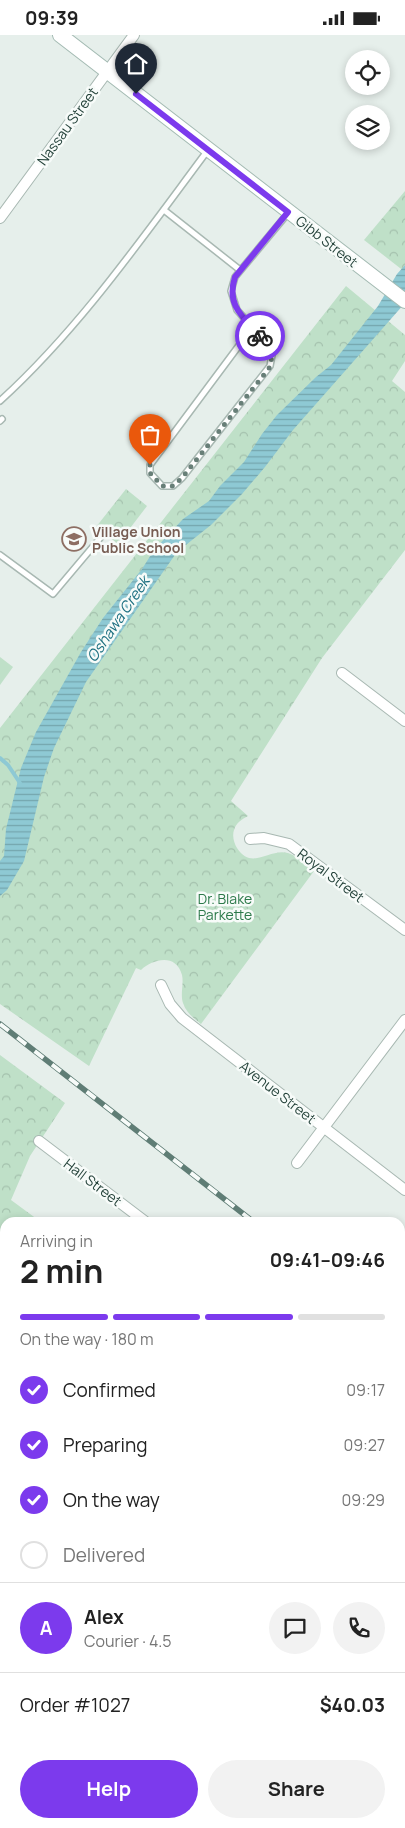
<!DOCTYPE html>
<meta charset="utf-8">
<style>
:root{--surface:#fff;--page:#f2f2f2;--text:#222;--muted:#767676;--line:#e0e0e0;--accent:#7c3aed}
body{margin:0;font-family:Manrope,sans-serif;background:var(--page);color:var(--text);height:100vh;display:flex;flex-direction:column;font-size:19px;white-space:nowrap}
*{box-sizing:border-box;margin:0}
p{font-size:16px;color:var(--muted)}
.icon{flex:none;width:28px;height:28px;fill:none;stroke:currentColor;stroke-width:2;stroke-linecap:round;stroke-linejoin:round}
.map{position:relative;flex:1;overflow:hidden}
.details{position:absolute;left:0px;top:1182px;width:405px;height:611px;display:flex;flex-direction:column;background:var(--surface);border-radius:15px 15px 0 0;box-shadow:0 2px 8px #0003}
.details>*{flex:none}
.controls{position:absolute;left:345px;top:15px;display:grid;gap:10px}
.controls a{display:grid;place-items:center;width:45px;height:45px;border-radius:50%;background:var(--surface);box-shadow:0 2px 8px #0003;font-size:25px}
.pin{position:absolute;display:grid;place-items:center;width:42px;height:42px;color:#fff;margin:-51px -21px;border-radius:50% 50% 50% 0;rotate:-45deg;box-shadow:0 0 5px #0007}
.pin .icon{rotate:45deg}
.courier{position:absolute;display:grid;place-items:center;width:50px;height:50px;margin:-25px;border:4px solid #7c3aed;border-radius:50%;background:#fff;color:#222;box-shadow:0 1px 6px #0007}
.head em{font-style:normal;font-weight:700}
.head div{display:flex;flex-direction:column-reverse}
.head{display:flex;align-items:center;justify-content:space-between;height:85px;padding:0 20px}
h1{font-size:32px;font-weight:700;line-height:38px}
.bar{display:grid;grid-template-columns:repeat(4,1fr);gap:8px 5px;align-content:center;height:60px;padding:0 20px}
.bar i{height:6px;border-radius:4px;background:var(--line)}
.bar .active{background:var(--accent)}
.bar p{grid-column:span 4}
.line{display:flex;align-items:center;gap:12px;padding:0 20px;border-top:1px solid var(--line)}
.line div{flex:1}
.round{display:grid;place-items:center;flex:none;width:52px;height:52px;border-radius:26px;background:var(--page)}
ol{padding:0 20px;list-style:none}
li{display:flex;align-items:center;gap:15px;height:55px}
li p{margin-inline-start:auto}
li .icon{padding:5px;border-radius:50%;background:var(--accent);color:#fff;stroke-width:4}
li:last-child{color:var(--muted)}
li i{width:28px;height:28px;border:2px solid var(--line);border-radius:50%}
.button{display:flex;gap:10px;margin-top:auto;padding:10px 20px}
.button a{flex:1;height:58px;border-radius:30px;background:var(--accent);color:#fff;font-size:20px;font-weight:700;line-height:58px;text-align:center}
.button a+a{background:var(--page);color:var(--text)}
.status{display:flex;justify-content:space-between;align-items:center;height:35px;padding:0 25px;background:var(--surface);direction:ltr}
.status svg{height:14px;fill:currentColor}
.map>svg:first-child{display:block}
.forest{fill:url(#forest-firs)}
.park{fill:url(#park-crowns)}
.pitch{fill:#bfe0c8}
.water{fill:url(#water-rules)}
.lines{fill:none;stroke-linecap:round;stroke-linejoin:round}
.stream{stroke:#8ec9d4;stroke-width:4}
.lane-casing{stroke:#a8b8b2;stroke-width:8}
.street-casing{stroke:#a8b8b2;stroke-width:12}
.secondary-casing{stroke:#a4bbb3;stroke-width:16}
.lane{stroke:#fff;stroke-width:5}
.street{stroke:#fff;stroke-width:10}
.secondary{stroke:#fff;stroke-width:14}
.rail-casing{stroke:#5f7d75;stroke-width:5.5}
.rail{stroke:#f7fbf9;stroke-width:4;stroke-dasharray:11;stroke-linecap:butt}
.done{stroke:#687f78;stroke-width:5;stroke-dasharray:0 9}
.route{stroke:#7c3aed;stroke-width:6}
.labels{text-anchor:middle;dominant-baseline:central;stroke-width:5;stroke-linejoin:round;paint-order:stroke}
.street-label{font-size:14px;fill:#24423a;stroke:#f7fbf9}
.education-label{font-size:14px;font-weight:bold;fill:#785e54;stroke:#f7fbf9;text-anchor:start}
.park-label{font-size:14px;fill:#2d7a4b;stroke:#f7fbf9}
.water-label{font-size:15px;font-style:italic;fill:#1c6f80;stroke:#f7fbf9}
</style>
<div class="status"><b>09:39</b><svg viewBox="0 0 49 12"><path d="M0 12V9h3v3zM5 12V6h3v6zM10 12V3h3v9zM15 12V0h3v12zM26 1h20v11H26zM47 4h2v5h-2z"/></svg></div>
<div class="map">
<svg width="405" height="1793" viewBox="0 0 405 1793">
<defs>
<pattern id="forest-firs" width="22" height="20" patternUnits="userSpaceOnUse" patternTransform="scale(1.25)"><rect width="22" height="20" fill="#bfe0c8"/><path d="M5 1l3.5 6h-7zM16 11l3.5 6h-7z" fill="#a4c1ad"/></pattern>
<pattern id="park-crowns" width="20" height="18" patternUnits="userSpaceOnUse" patternTransform="scale(1.25)"><rect width="20" height="18" fill="#bfe0c8"/><path d="M2 6a3 3 0 1 1 6 0M12 15a3 3 0 1 1 6 0" fill="none" stroke="#a4c1ad"/></pattern>
<pattern id="water-rules" width="6" height="5" patternUnits="userSpaceOnUse" patternTransform="scale(1.25)"><rect width="6" height="5" fill="#8ec9d4"/><path d="M0 2.5h6" fill="none" stroke="#74a5ad"/></pattern>
</defs>
<rect width="100%" height="100%" fill="#e6efeb"/>
<polygon class="forest" points="4,1677 5,1770 0,1793 0,1679"/>
<g class="park">
<polygon points="405,156 405,237 364,205"/>
<path d="M346,251L405,300V326L392,346L405,357V515L322,623L231,766L248,781C242,784 236,788 234,795C232,801 234,808 237,813C252,836 269,813 288,818C298,821 306,830 314,836L201,989C193,983 186,977 183,968C180,959 184,949 182,940C176,918 153,924 141,935L136,933L89,1031L0,969V693Z"/>
<polygon points="126,454 147,471 118,509 96,492"/>
<polygon points="0,1020 65,1068 30,1121 11,1165 41,1187 5,1188 5,1257 0,1265"/>
<path d="M0,1273C7,1292 10,1332 0,1348Z"/>
</g>
<polygon class="pitch" points="0,622 13,632 0,650"/>
<polygon class="water" points="405,230 405,268 293,395 265,432 242,459 211,490 177,517 86,647 54,713 44,742 24,826 7,855 0,861 0,826 4,821 6,794 21,733 36,697 81,617 103,583 142,534 154,515 183,484 209,466 220,451 244,427 262,399 277,380 316,342 331,330 378,271 397,239"/>
<g class="lines">
<polyline class="stream" points="0,723 8,730 20,748"/>
<g class="lane-casing">
<g id="lane">
<polyline points="164,175 240,235"/>
<polyline points="252,293 150,430 150,438 162,451 173,451 182,443 270,331 273,315 237,275 231,256 235,242 289,177"/>
<path d="M0,366C80,293 143,202 208,115"/>
<polyline points="0,386 2,384"/>
<polyline points="0,520 53,559 101,502"/>
<polyline points="400,1609 405,1612"/>
<polyline points="400,1668 405,1672"/>
<polyline points="400,1699 405,1692"/>
<polyline points="400,1736 405,1740"/>
<polyline points="172,1789 177,1793"/>
<polyline points="323,1789 329,1793"/>
<polyline points="71,1793 72,1789"/>
<polyline points="114,1793 118,1789"/>
<polyline points="398,1793 405,1783"/>
</g>
</g>
<g class="street-casing">
<g id="street">
<polyline points="0,183 134,0"/>
<polyline points="342,638 405,686"/>
<polyline points="250,804 264,803 289,809 405,895"/>
<polyline points="161,950 170,969 182,983 405,1155"/>
<polyline points="39,1106 147,1188"/>
<polyline points="297,1128 405,985"/>
<polyline points="400,1377 405,1381"/>
<polyline points="0,1469 5,1471"/>
<polyline points="400,1578 405,1582"/>
<polyline points="247,1789 252,1793"/>
</g>
</g>
<g class="secondary-casing">
<g id="secondary">
<polyline points="60,0 405,266"/>
<polyline points="400,1532 405,1525"/>
<polyline points="204,1793 207,1789"/>
</g>
</g>
<use href="#lane" class="lane"/>
<use href="#street" class="street"/>
<use href="#secondary" class="secondary"/>
<g class="rail-casing">
<g id="rail">
<polyline points="0,989 255,1188"/>
<polyline points="400,1300 405,1304"/>
</g>
</g>
<use href="#rail" class="rail"/>
</g>
<g class="lines">
<polyline class="done" points="150,430 150,438 162,451 173,451 182,443 270,332 273,315 260,301"/>
<path class="route" d="M136,59L288,177L235,242C226,270 242,281 260,301"/>
</g>
<defs>
<g id="school-ring" transform="scale(1.25)"><circle r="9.5" fill="#f7fbf9" stroke="#8d6e63" stroke-width="1.5"/><path d="M0-5L7-2L0 1L-7-2ZM-4 1L0 2.5L4 1V4Q0 6-4 4Z" fill="#8d6e63"/></g>
</defs>
<g fill-rule="evenodd">
<use href="#school-ring" x="74" y="504"/>
</g>
<g class="labels">
<g class="street-label">
<text transform="translate(67 91) rotate(-54)">Nassau Street</text>
<text transform="translate(327 206) rotate(38)">Gibb Street</text>
<text transform="translate(331 840) rotate(37)">Royal Street</text>
<text transform="translate(278 1057) rotate(38)">Avenue Street</text>
<text transform="translate(93 1147) rotate(37)">Hall Street</text>
</g>
<g class="education-label">
<text x="92" y="496">Village Union<tspan x="92" dy="16">Public School</tspan></text>
</g>
<g class="park-label">
<text x="225" y="863">Dr. Blake<tspan x="225" dy="16">Parkette</tspan></text>
</g>
<g class="water-label">
<text transform="translate(118 584) rotate(-56)">Oshawa Creek</text>
</g>
</g>
</svg>
<div class="controls">
<a><svg class="icon" aria-label="locate" viewBox="0 0 24 24"><circle cx="12" cy="12" r="6"/><path d="M12 2v4M12 18v4M2 12h4M18 12h4"/></svg></a>
<a><svg class="icon" aria-label="layers" viewBox="0 0 24 24"><path d="M12 4l9 5-9 5-9-5zM3 14l9 5 9-5"/></svg></a>
</div>
<div class="pin" style="left:150px;top:430px;background:#ea580c"><svg class="icon" aria-label="bag" viewBox="0 0 24 24"><path d="M5 8h14l-1 12H6zM9 8a3 3 0 0 1 6 0"/></svg></div>
<div class="pin" style="left:136px;top:59px;background:#1f2937"><svg class="icon" aria-label="home" viewBox="0 0 24 24"><path d="M3 11l9-7 9 7M6 9v11h12V9"/></svg></div>
<div class="courier" style="left:260px;top:301px"><svg class="icon" aria-label="bike" viewBox="0 0 24 24"><circle cx="6" cy="16" r="4"/><circle cx="18" cy="16" r="4"/><path d="M6 16l4-8h5l3 8M10 8l3 8H6M13 5h3"/></svg></div>
<section class="details">
<div class="head"><div><h1>2 min</h1><p>Arriving in</p></div><em>09:41–09:46</em></div>
<div class="bar"><i class="active"></i><i class="active"></i><i class="active"></i><i></i><p>On the way · 180 m</p></div>
<ol>
<li><svg class="icon" aria-label="check" viewBox="0 0 24 24"><path d="M5 12l5 5 9-10"/></svg>Confirmed<p>09:17</p></li>
<li><svg class="icon" aria-label="check" viewBox="0 0 24 24"><path d="M5 12l5 5 9-10"/></svg>Preparing<p>09:27</p></li>
<li><svg class="icon" aria-label="check" viewBox="0 0 24 24"><path d="M5 12l5 5 9-10"/></svg>On the way<p>09:29</p></li>
<li><i></i>Delivered</li>
</ol>
<div class="line" style="height:90px"><b class="round" style="background:var(--accent);color:#fff">A</b><div><b>Alex</b><p>Courier · 4.5</p></div><a class="round"><svg class="icon" aria-label="chat" viewBox="0 0 24 24"><path d="M4 5h16v11H9l-5 4z"/></svg></a><a class="round"><svg class="icon" aria-label="phone" viewBox="0 0 24 24"><path d="M5 4h4l2 5-3 2q2 4 5 5l2-3 5 2v4C11 20 4 13 5 4z"/></svg></a></div>
<div class="line" style="height:65px"><div>Order #1027</div><b>$40.03</b></div>
<div class="button"><a>Help</a><a>Share</a></div>
</section>
</div>
